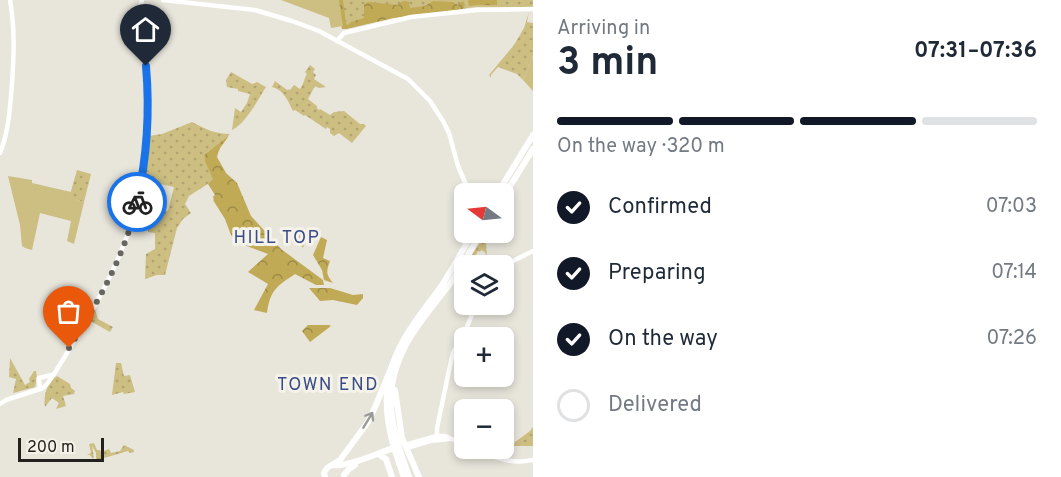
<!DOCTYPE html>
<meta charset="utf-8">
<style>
:root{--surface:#fff;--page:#f6f6f7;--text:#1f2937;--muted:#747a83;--line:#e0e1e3;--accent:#111827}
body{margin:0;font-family:Overpass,sans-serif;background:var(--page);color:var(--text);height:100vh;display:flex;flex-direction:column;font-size:22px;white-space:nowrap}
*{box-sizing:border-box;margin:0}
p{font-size:20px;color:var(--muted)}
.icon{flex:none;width:33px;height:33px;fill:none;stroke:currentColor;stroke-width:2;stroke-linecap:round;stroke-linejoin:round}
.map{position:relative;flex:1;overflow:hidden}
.panel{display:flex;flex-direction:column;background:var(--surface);width:528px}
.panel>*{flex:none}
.needle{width:39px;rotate:285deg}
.fabs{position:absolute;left:454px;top:183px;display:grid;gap:12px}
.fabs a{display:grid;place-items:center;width:60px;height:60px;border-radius:9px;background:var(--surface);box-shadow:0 3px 9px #0003;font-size:30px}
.scale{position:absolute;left:18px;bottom:15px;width:86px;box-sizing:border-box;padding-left:6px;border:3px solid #22211e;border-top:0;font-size:16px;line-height:21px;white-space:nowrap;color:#22211e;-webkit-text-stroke:4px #f5f3e9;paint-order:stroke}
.pin{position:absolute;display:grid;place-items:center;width:51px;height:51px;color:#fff;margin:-62px -26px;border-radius:50% 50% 50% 0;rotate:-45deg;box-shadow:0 0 6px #0007}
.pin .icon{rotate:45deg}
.courier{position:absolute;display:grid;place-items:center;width:60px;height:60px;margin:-30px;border:4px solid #1a73e8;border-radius:50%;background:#fff;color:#222;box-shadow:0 2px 8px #0007}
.head em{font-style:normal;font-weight:700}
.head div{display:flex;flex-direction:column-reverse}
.head{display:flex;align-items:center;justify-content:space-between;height:102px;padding:0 24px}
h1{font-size:39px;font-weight:700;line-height:45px}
.bar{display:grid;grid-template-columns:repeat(4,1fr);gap:9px 6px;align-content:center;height:72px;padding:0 24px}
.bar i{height:8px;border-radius:4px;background:var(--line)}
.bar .active{background:var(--accent)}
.bar p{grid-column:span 4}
ol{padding:0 24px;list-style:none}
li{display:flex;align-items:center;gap:18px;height:66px}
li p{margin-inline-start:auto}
li .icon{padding:6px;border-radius:50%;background:var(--accent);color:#fff;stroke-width:4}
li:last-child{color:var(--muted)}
li i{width:33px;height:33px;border:3px solid var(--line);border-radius:50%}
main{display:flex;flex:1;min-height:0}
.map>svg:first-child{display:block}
.grass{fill:url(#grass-dots)}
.forest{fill:url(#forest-crowns)}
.park{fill:#cdbe82}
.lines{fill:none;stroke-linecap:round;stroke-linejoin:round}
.secondary{stroke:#fff;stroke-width:4.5}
.primary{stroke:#fff;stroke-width:6}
.oneway{stroke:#9c9b9a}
.done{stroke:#676660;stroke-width:6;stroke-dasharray:0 10.8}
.route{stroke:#1a73e8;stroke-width:8}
.labels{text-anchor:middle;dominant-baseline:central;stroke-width:6;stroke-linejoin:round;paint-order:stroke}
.neighbourhood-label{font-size:18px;letter-spacing:1.5px;fill:#394c87;stroke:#f5f3e9}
</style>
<main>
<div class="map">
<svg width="533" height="477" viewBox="0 0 533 477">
<defs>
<pattern id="grass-dots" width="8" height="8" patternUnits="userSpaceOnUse" patternTransform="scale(1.5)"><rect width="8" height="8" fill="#cdbe82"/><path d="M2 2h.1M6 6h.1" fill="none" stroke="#b0a370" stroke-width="1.8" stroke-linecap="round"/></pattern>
<pattern id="forest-crowns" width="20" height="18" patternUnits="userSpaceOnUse" patternTransform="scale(1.5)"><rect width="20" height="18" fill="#c0aa56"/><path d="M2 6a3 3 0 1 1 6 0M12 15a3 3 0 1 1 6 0" fill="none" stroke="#9c8a47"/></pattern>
</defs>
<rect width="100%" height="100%" fill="#e8e5db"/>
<g class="grass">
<polygon points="339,0 533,0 533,7 476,7 393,18 346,29"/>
<polygon points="529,12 527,22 533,23 533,56 523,80 517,74 498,67 491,75 491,78 489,75 514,45 524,28"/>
<path d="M310,65L315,69L313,72L316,75L314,79L326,87L319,88L315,86L308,99L317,106V108L319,110L320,109L330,115L334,112L344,111L360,124H364L366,126L352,143L339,133L334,136L330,133V129L327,127L326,129L305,115L304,116L295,110L293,111C288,101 284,90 272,87L275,81L287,90L291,89L294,85L300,89C304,84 304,78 307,74L305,72Z"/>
<path d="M231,72L252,84L257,82L266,87C258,100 245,124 232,130L235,108L241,112L247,103L250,94L238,91V89L227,87L226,80Z"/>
<path d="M192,122C205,129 215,134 230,134L204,155L205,162L214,180L189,196L185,204L191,213L183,219L177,228L165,275H157L145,279L146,254L155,249V233L148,232V228L144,229L132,225L134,217L146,220L149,208L168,211L174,187L142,180L146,148L149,136L162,134Z"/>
<polygon points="77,170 91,174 84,202 69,198"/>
<polygon points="298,230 304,231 308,234 303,248 293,237 294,234"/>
<polygon points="482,239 484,239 486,242 487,257 485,252 481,250 480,252 478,251 472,262 468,261"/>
<polygon points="94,306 98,319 113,327 110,332 87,319"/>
<polygon points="10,358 25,385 30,382 29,379 34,371 36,371 37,377 36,377 36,383 35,387 13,393 16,379 9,377"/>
<polygon points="116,363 121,363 124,376 130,375 135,392 124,394 123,392 112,395"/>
<path d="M57,376L70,384L71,388L75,391L74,394L63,396L66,406L56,409L59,403L52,398L45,407C43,396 47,382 57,376Z"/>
<polygon points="533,427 533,446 513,446 515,442 530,431"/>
<polygon points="94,443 97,450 100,450 101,452 109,449 111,453 120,451 124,445 134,450 134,452 130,453 128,451 97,460 96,463 96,453 92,446 94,458 92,458 90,455 87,455 91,453 89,444"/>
</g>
<g class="forest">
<path d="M336,0H343L346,24L348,25L351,22L364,18V5L368,2L398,5C402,1 404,0 409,2L410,8L425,6L433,1L453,2L458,5L463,1L465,5L463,9L393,18L346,29H342Z"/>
<polygon points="469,0 497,0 497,5 477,5 469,6 468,1"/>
<path d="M229,135C224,145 220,144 217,157L226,173L237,183L251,216L281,249L323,280L324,285H316L295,274C277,286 270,290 267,313L254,310L268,284L248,272L268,254L239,243L231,235L225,219L213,200L214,199L213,197L215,195L208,184L213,179L205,162L204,155Z"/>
<path d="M321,237L327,240L323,258L330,261C326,272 326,274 333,283L324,280L322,270L313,255Z"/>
<polygon points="309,288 330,288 353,295 363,294 363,298 357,305 333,300 320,301"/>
<polygon points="308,325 329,325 331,326 310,342 302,331"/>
</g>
<g class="park">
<polygon points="281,0 339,0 343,26 331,28 329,18"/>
<polygon points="533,56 533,91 523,80"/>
<polygon points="8,176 32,180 32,183 71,192 70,198 84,202 74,244 67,241 71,221 40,213 32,250 25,248 22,246 20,225"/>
</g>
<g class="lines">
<g class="secondary">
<polyline points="163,0 255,10 292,21 319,31 408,79 430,101 443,121 449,133 458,166 470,194"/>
<polyline points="337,41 344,33 411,17 477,10 533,9"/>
<path d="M0,153C9,131 10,107 12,84C14,55 15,28 10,0"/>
<polyline points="503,266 533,251"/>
<polyline points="40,389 39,378 52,375"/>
<path d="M0,404L6,400L43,388L47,384C59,368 68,350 79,333C122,262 148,199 148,114C148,95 147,77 145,59C142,40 136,19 142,0"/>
<polyline points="437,440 437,428 451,361 453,353 467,327 476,304"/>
<polyline points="405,445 437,436 445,436 465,445"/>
<polyline points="407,448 430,441 449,439"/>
<path d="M474,448C493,457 511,465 533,460"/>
</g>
<g class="primary">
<polyline points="497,194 533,135"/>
<polyline points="504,196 533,149"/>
<path d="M392,366C402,335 423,312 442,285C453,268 463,250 473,232"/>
<path d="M389,375C382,411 391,443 404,477"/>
<polyline points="395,390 402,438 419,477"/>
<polyline points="381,456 386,459 392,477"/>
<path d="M333,465C350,467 379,452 397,447"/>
<polyline points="344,475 349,469 355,465"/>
<polyline points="325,477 324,473 327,468 340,460 368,422 376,405 392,366"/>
<path d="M409,477C401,454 392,430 391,405C389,355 421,321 450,284C461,268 471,250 481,232"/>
</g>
</g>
<defs><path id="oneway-shaft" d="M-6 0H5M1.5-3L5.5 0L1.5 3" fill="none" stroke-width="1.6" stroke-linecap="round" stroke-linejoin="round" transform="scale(1.5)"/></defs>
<use class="oneway" href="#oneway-shaft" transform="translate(368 420) rotate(-59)"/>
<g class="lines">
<path class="done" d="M69,348C98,302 125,256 137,202"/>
<path class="route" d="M137,202C147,157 150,112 146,66"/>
</g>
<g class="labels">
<g class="neighbourhood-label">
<text x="277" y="238">HILL TOP</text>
<text x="328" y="385">TOWN END</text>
</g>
</g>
</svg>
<div class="fabs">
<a><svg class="needle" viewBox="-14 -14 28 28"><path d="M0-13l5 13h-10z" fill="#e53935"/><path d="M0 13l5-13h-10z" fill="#747a83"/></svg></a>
<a><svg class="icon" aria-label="layers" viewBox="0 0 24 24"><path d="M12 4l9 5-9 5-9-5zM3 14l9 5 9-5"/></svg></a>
<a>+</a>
<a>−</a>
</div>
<div class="scale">200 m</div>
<div class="pin" style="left:69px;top:348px;background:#ea580c"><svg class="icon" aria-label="bag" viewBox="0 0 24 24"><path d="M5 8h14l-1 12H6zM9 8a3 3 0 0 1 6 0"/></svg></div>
<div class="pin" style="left:146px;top:66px;background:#1f2937"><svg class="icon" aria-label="home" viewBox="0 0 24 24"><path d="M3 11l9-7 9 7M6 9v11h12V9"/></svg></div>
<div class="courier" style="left:137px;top:202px"><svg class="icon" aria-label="bike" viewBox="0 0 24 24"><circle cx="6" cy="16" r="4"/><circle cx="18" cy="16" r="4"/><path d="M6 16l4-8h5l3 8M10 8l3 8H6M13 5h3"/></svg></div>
</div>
<section class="panel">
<div class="head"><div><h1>3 min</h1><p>Arriving in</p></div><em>07:31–07:36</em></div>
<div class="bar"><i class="active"></i><i class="active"></i><i class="active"></i><i></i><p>On the way · 320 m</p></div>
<ol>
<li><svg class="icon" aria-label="check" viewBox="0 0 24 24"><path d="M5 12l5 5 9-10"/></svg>Confirmed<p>07:03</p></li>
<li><svg class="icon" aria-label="check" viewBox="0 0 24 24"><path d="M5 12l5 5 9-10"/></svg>Preparing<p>07:14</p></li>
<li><svg class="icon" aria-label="check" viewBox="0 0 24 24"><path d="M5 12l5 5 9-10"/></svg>On the way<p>07:26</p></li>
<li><i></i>Delivered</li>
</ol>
</section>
</main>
